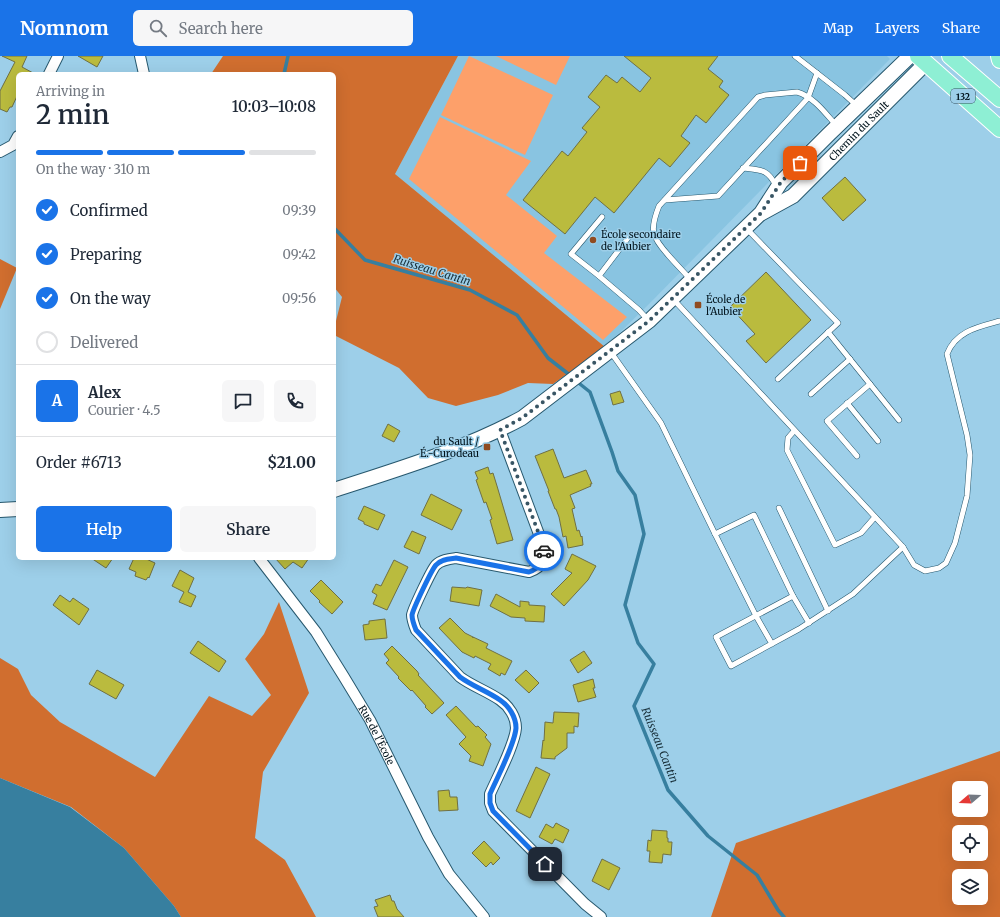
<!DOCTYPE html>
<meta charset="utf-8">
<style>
:root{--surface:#fff;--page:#f6f6f7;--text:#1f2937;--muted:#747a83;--line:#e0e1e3;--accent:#1a73e8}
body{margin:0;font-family:Merriweather,serif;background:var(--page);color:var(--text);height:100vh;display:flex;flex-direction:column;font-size:15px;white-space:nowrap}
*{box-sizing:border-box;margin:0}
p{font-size:13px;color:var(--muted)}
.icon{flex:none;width:22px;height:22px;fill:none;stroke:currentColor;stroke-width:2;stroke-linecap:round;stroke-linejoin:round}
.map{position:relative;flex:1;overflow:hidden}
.drawer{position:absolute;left:16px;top:16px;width:320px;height:488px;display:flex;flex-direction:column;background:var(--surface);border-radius:6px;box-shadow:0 4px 16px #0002}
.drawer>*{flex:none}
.needle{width:26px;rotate:251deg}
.controls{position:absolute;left:952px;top:725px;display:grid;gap:8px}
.controls a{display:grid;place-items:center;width:36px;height:36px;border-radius:6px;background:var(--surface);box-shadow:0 4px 16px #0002;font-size:20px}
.pin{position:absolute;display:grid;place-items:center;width:34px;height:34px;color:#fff;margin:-17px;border-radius:8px;box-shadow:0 2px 6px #0006}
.courier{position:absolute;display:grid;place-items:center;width:40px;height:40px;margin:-20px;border:3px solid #1a73e8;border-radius:50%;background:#fff;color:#222;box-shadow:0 1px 5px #0007}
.head em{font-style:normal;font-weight:600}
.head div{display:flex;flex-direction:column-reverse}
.head{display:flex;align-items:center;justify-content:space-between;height:68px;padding:0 20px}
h1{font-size:26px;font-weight:600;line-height:30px}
.bar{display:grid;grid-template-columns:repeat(4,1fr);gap:6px 4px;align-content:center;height:48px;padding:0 20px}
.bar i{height:5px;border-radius:3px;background:var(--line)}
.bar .current{background:var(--accent)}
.bar p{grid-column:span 4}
.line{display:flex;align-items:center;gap:10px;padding:0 20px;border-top:1px solid var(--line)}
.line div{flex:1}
.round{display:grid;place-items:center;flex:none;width:42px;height:42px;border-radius:6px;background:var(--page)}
ol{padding:0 20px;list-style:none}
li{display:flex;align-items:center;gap:12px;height:44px}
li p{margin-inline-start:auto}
li .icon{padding:4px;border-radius:50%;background:var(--accent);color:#fff;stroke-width:4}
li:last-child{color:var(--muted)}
li i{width:22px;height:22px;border:2px solid var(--line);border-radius:50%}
.action{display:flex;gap:8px;margin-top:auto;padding:8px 20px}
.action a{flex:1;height:46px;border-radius:6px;background:var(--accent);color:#fff;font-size:16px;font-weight:600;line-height:46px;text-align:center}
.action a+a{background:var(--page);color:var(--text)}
header{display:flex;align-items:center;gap:24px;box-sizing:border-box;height:56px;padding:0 20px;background:var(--accent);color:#fff}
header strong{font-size:19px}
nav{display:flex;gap:22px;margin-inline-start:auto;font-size:14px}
.search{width:280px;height:36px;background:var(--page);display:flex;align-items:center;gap:10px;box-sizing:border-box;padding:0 14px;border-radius:6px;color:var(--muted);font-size:15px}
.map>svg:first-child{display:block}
.built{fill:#89c4e1}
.green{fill:#fda06a}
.forest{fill:#d06e2f;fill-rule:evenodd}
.water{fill:#377f9f}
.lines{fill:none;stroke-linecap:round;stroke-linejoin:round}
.stream{stroke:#377f9f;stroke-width:3.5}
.building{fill:#babb3e;stroke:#6f7044}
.lane-casing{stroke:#27586e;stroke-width:6}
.street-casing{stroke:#27586e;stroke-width:12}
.secondary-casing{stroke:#27586e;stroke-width:16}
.primary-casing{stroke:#fff;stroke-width:18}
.lane{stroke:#fff;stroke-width:5}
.street{stroke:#fff;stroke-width:10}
.secondary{stroke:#fff;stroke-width:14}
.primary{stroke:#8eefd4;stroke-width:16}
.done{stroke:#385564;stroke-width:4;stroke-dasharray:0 7.2}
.route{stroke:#1a73e8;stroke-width:5}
.poi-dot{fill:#904b20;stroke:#9dcfe9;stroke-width:1.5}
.labels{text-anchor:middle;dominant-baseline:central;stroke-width:3;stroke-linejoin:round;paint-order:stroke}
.shield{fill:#9dcfe9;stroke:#304b5a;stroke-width:1}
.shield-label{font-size:9px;font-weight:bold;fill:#01131c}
.street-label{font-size:10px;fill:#01131c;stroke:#9dcfe9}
.poi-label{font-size:10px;fill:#01131c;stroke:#9dcfe9;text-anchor:start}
.water-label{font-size:11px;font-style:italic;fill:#172e38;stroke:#9dcfe9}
</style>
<header>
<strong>Nomnom</strong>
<div class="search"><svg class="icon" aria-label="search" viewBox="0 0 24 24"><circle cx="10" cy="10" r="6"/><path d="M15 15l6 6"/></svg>Search here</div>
<nav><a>Map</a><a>Layers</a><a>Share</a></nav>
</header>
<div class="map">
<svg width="1000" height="861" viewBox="0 0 1000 861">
<rect width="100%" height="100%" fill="#9dcfe9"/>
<polygon class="built" points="458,0 887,0 890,3 648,249 605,291 395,118"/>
<g class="green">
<polygon points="469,0 553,39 525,99 441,59"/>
<polygon points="496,0 570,0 556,29"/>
<polygon points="440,61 531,105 506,139 557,180 544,197 627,261 603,284 409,123"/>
</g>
<g class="forest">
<polygon points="223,0 458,0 395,118 605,291 553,328 528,327 498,339 456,350 428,342 399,312 334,279 334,273 342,241 334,231 334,18 211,18"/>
<polygon points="0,203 17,212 0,253"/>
<polygon points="279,546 309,637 263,716 255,782 285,804 316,861 181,861 174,850 124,792 71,751 0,722 0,602 18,613 31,639 60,666 155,721 209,640 252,660 271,639 245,603 264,578"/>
<path d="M1000,695V861H711L736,787ZM959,732H981V754H959ZM959,776H981V798H959ZM959,820H981V842H959Z"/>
</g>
<polygon class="water" points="0,722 70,751 124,792 174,850 181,861 0,861"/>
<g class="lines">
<g class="stream">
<polyline points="284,18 288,0"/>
<polyline points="334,172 365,204 470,234 517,259 548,302 571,320"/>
<polyline points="575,324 590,336 612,396 618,415 635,439 644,478 625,549 638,587 654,608 634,650 668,734 708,780 757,819 778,854 784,861"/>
</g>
</g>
<g class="building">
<polygon points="2,0 27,0 22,11 35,18 18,18 18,38 12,51 10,51 7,56 0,53 0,35 15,6"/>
<polygon points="78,0 103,0 97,11"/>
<polygon points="624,0 718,0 708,13 723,25 719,31 729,39 706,67 696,59 681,80 690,87 670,111 659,102 614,157 595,141 565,178 523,144 562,95 568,100 587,76 582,72 600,51 588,41 606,19 617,27 622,21 640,36 651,22"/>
<polygon points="845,121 866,144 843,165 822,142"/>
<polygon points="766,216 811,264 766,307 746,285 755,278 730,251"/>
<polygon points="620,335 624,346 613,349 610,338"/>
<polygon points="388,368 400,375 394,386 382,380"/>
<polygon points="553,393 564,422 586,414 592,428 590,428 591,430 570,439 575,452 572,453 577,475 579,474 581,481 582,480 583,489 568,492 566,480 563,481 559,461 556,453 555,453 548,435 549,435 535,400"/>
<polygon points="488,411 490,418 493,417 497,430 513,484 497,488 490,464 492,463 486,446 484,447 476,424 478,423 475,416"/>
<polygon points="431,438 462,454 452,474 421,459"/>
<polygon points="364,450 385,459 378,474 364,468 364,466 358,463"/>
<polygon points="412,475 426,481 419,498 404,491"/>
<polygon points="572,498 596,510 588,524 564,550 551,538 572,517 565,513"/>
<polygon points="91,502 113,502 106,512"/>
<polygon points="134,502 144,502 155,507 149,522 148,521 146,524 135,520 136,516 129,513"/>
<polygon points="275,502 309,502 302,512 293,506 285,513"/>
<polygon points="394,504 408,511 387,554 373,548 377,539 372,536 376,528 381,530"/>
<polygon points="180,514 194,522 188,536 196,540 191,551 179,546 184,536 172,530"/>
<polygon points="321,524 343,546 332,558 319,546 320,545 310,535"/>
<polygon points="452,531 466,532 467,531 482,534 479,550 450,545"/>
<polygon points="496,538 520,551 520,545 529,546 529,549 545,550 544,566 525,565 525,562 511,561 490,550"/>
<polygon points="60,539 70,546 73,542 89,553 79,569 53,549"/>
<polygon points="450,562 465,577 473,581 473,582 473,581 488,588 486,592 512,605 505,619 501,617 500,620 488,613 491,608 475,600 474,602 462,596 439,572"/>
<polygon points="385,563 387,582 365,584 363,569 369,568 369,565"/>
<polygon points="198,585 226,605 219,616 190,597"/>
<polygon points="392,590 417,615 419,618 418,619 444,647 432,658 425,651 426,650 412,634 411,635 398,622 399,621 386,607 389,604 384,598"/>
<polygon points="584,595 592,607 578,617 570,604"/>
<polygon points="97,614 124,629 116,643 89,628"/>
<polygon points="526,614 539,627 529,637 515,624"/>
<polygon points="593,623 595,632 593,632 596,641 578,646 573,629"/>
<polygon points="456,650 476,671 478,670 487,679 485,681 491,688 483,710 469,705 471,700 459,688 466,681 446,659"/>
<polygon points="554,656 579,657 578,671 574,670 574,677 567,677 567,692 555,701 555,703 541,702 543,684 544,685 545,666 553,667"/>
<polygon points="536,711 550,718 530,762 516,755"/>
<polygon points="449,734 450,741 457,741 458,754 439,755 438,735"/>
<polygon points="556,767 569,774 563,787 555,783 552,788 539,781 546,768 553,772"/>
<polygon points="652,774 667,775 667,782 668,782 668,786 672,786 671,799 663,798 662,807 649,806 650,795 647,795 648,784 651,785"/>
<polygon points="484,785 500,802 493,809 491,806 486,811 472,797"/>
<polygon points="602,803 620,812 609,834 592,825"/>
<polygon points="390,839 392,845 394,845 397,853 404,861 378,861 374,851 378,850 375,844"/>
</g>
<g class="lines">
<g class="lane-casing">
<g id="lane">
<polyline points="795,0 845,39 856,49"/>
<path d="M743,112C761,114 768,113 776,130"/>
<polyline points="665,144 718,140 808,42 817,17"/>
<polyline points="746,172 838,267 778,323"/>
<polyline points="628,182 599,220 639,254 648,264"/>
<polyline points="599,220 571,198 602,161"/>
<path d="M690,223C683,215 676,208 669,200C652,181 649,175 659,150L758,41L765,39L797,36C814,41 825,57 836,69"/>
<polyline points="673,243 903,491 853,538 799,573 731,610 716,581 793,540 754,459 715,478 756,560 772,588"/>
<polyline points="828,276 899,364"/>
<polyline points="610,295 661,367 715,478"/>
<polyline points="811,338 850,303"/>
<polyline points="847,347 878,385"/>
<polyline points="794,375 788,382 787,394 835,489 861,477 875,461"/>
<polyline points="857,400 827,365 870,328"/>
<polyline points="779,452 828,555"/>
<path d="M903,491L914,509L925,515L939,512L946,507L955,487L967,440L970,399L967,379L947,298C956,275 978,271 1000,265"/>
<polyline points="793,540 809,567"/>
</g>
</g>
<g class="street-casing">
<g id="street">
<polyline points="140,0 144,18"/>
<polyline points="49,18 58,0"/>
<polyline points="0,96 13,89 18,80"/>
<path d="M500,374L543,489C545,503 544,511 529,516L456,502C449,503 441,504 436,509C432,513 413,553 412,559C412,564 414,569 416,574L460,621C472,630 487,635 500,644C509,650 516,661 516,672C515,688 497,722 490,738V747L493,755L585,848L601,861"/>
<path id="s1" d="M259,502L316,576L344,621L370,664L428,781L449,818L484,861"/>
</g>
</g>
<g class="secondary-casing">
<g id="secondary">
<path id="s2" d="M762,157L793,140L926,7"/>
<path d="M334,434C398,413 463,394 522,362L649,265L761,157L781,126L829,78L910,0"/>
<polyline points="0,454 18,453"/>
</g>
</g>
<g class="primary-casing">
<g id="primary">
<polyline points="918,0 1000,73"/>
<polyline points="950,0 1000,43"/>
<polyline points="999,0 1000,4"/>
</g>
</g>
<use href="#lane" class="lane"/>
<use href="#street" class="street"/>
<use href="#secondary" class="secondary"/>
<use href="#primary" class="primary"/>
</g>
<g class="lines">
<polyline class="done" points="544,495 543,489 500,374 522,362 649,265 761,157 781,126 800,107"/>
<path class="route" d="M544,495C544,506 540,512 529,516L456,502C449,503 441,503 436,509C432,513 413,553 412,559C412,564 414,569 416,574L460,621C472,630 487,635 500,644C509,650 516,661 516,672C515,688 497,722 490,738V747L493,755L545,808"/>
</g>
<g class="poi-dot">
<circle cx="593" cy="184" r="4"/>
<rect x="694" y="245" width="8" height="8" rx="2"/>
<rect x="483" y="387" width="8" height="8" rx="2"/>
</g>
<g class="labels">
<rect class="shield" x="951" y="33" width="24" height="14" rx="3"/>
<g class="shield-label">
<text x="963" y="40">132</text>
</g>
<g class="street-label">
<text stroke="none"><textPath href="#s2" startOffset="128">Chemin du Sault</textPath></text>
<text stroke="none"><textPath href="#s1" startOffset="213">Rue de l'École</textPath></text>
</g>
<g class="poi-label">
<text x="601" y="178">École secondaire<tspan x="601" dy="12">de l'Aubier</tspan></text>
<text x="706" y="243">École de<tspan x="706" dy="12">l'Aubier</tspan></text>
<text x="479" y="385" text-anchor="end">du Sault /<tspan x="479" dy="12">É.-Curodeau</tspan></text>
</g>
<g class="water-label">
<text transform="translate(432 214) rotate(17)">Ruisseau Cantin</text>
<text transform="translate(660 689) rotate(68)">Ruisseau Cantin</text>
</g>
</g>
</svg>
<div class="controls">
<a><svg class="needle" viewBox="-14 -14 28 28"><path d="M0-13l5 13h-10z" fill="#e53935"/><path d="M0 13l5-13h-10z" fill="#747a83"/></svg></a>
<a><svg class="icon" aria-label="locate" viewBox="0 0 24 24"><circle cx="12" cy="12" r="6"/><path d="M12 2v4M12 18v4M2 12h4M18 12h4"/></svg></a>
<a><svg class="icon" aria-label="layers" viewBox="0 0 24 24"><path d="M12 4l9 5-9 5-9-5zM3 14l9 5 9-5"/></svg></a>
</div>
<div class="pin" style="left:800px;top:107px;background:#ea580c"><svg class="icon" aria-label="bag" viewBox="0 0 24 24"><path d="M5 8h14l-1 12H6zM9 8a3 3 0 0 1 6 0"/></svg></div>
<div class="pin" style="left:545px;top:808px;background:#1f2937"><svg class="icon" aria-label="home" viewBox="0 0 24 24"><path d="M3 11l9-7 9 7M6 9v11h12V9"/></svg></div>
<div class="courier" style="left:544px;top:495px"><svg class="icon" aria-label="car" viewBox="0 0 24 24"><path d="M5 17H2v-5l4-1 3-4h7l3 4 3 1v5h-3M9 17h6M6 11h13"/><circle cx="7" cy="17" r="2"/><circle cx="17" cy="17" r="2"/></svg></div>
<section class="drawer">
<div class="head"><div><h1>2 min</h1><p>Arriving in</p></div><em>10:03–10:08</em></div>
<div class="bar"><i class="current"></i><i class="current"></i><i class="current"></i><i></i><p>On the way · 310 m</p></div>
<ol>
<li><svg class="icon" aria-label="check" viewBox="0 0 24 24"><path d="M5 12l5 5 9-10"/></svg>Confirmed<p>09:39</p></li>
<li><svg class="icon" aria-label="check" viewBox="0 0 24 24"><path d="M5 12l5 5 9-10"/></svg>Preparing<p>09:42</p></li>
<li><svg class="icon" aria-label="check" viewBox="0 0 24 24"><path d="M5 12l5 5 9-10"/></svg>On the way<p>09:56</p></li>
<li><i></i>Delivered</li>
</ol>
<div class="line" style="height:72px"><b class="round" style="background:var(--accent);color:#fff">A</b><div><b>Alex</b><p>Courier · 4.5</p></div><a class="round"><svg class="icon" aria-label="chat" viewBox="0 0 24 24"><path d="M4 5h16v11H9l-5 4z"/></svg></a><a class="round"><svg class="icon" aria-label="phone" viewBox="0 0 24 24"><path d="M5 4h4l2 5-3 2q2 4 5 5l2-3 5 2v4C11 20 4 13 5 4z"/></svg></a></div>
<div class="line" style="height:52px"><div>Order #6713</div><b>$21.00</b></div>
<div class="action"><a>Help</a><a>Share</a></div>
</section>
</div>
